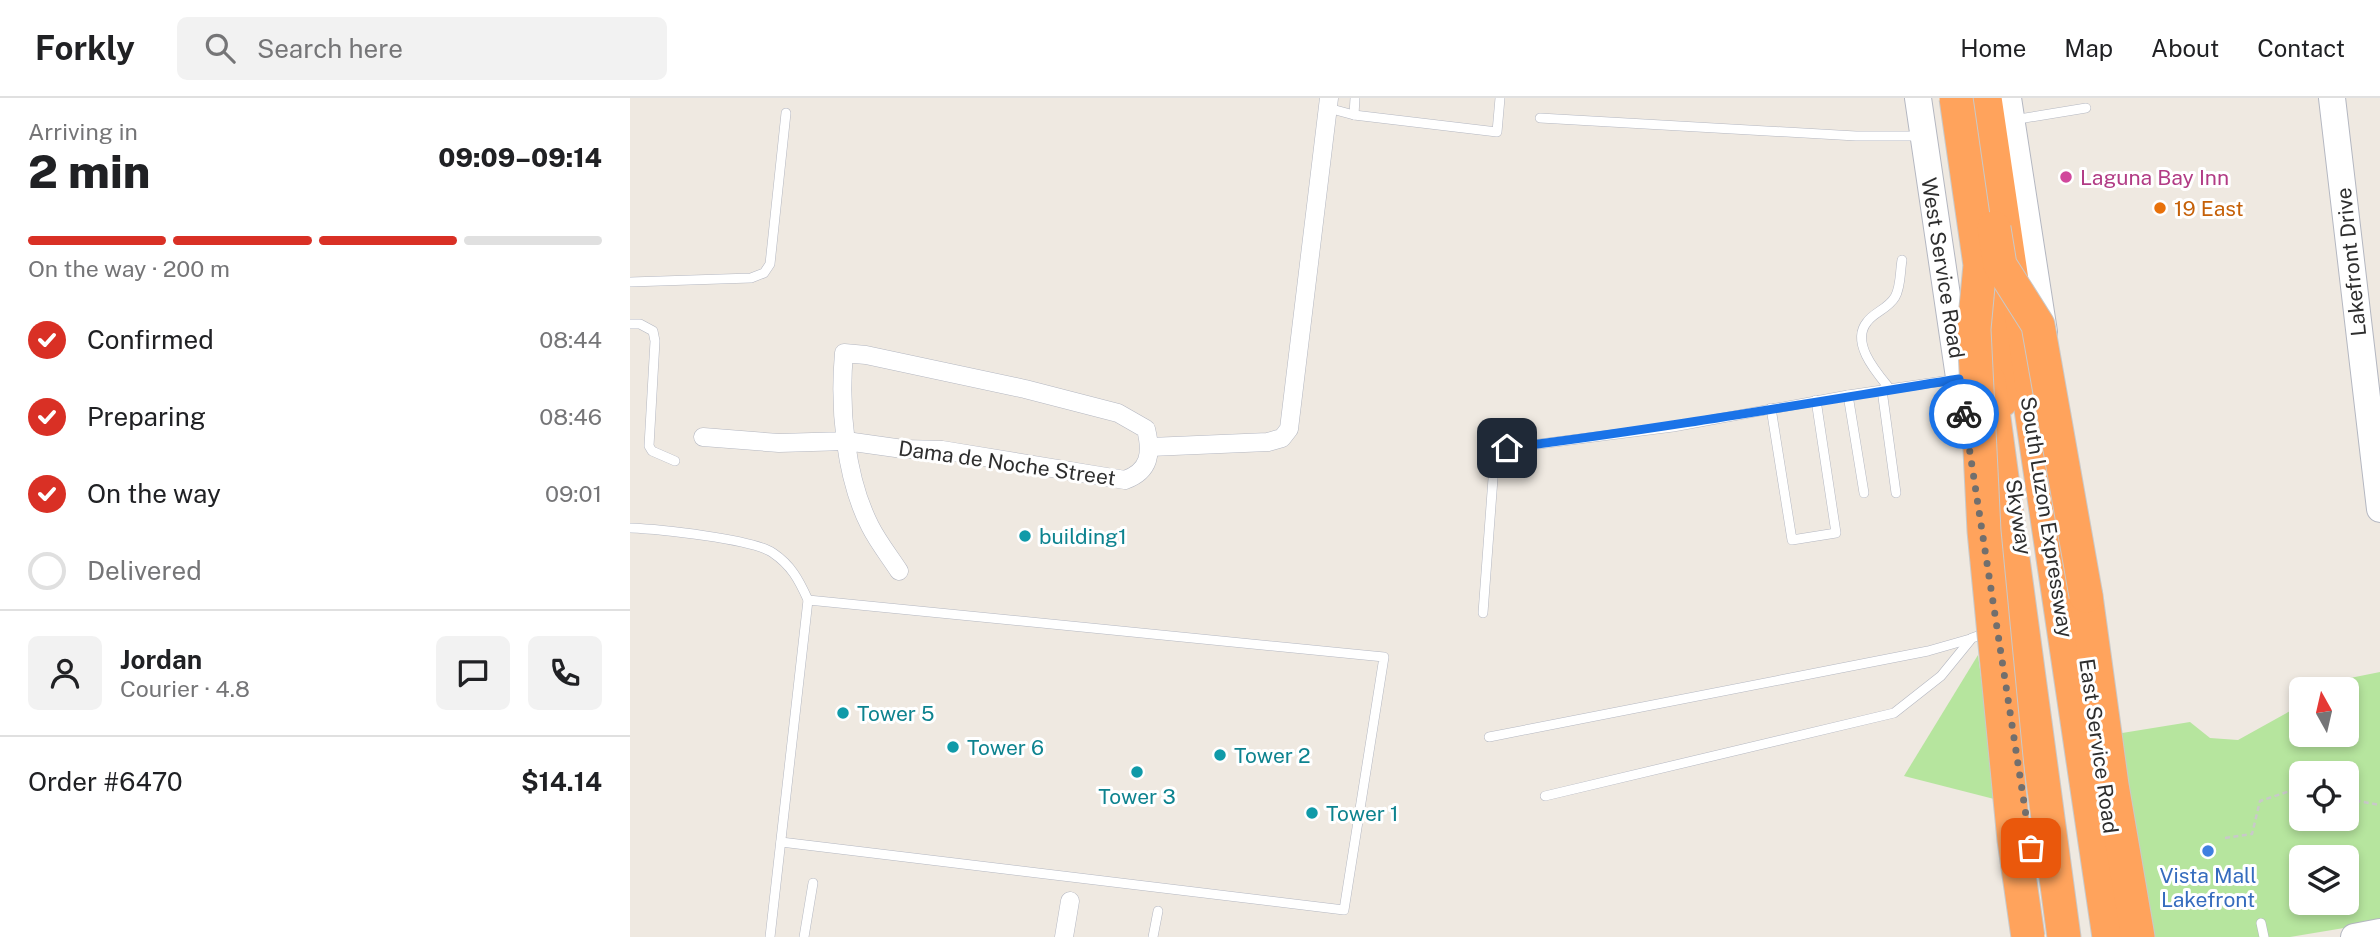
<!DOCTYPE html>
<meta charset="utf-8">
<style>
:root{--surface:#fff;--page:#f2f2f2;--text:#202124;--muted:#757577;--line:#e0e0e0;--accent:#d93025}
body{margin:0;font-family:"Public Sans",sans-serif;background:var(--page);color:var(--text);height:100vh;display:flex;flex-direction:column;font-size:26px;white-space:nowrap}
*{box-sizing:border-box;margin:0}
p{font-size:23px;color:var(--muted)}
.icon{flex:none;width:38px;height:38px;fill:none;stroke:currentColor;stroke-width:2;stroke-linecap:round;stroke-linejoin:round}
.map{position:relative;flex:1;overflow:hidden}
.side{display:flex;flex-direction:column;background:var(--surface);width:630px}
.side>*{flex:none}
.needle{width:46px;rotate:352deg}
.tools{position:absolute;left:1659px;top:579px;display:grid;gap:14px}
.tools a{display:grid;place-items:center;width:70px;height:70px;border-radius:10px;background:var(--surface);box-shadow:0 4px 10px #0003;font-size:35px}
.pin{position:absolute;display:grid;place-items:center;width:60px;height:60px;color:#fff;margin:-30px;border-radius:14px;box-shadow:0 4px 10px #0006}
.courier{position:absolute;display:grid;place-items:center;width:70px;height:70px;margin:-35px;border:5px solid #1a73e8;border-radius:50%;background:#fff;color:#222;box-shadow:0 2px 9px #0007}
.headline em{font-style:normal;font-weight:800}
.headline div{display:flex;flex-direction:column-reverse}
.headline{display:flex;align-items:center;justify-content:space-between;height:119px;padding:0 28px}
h1{font-size:46px;font-weight:800;line-height:52px}
.bar{display:grid;grid-template-columns:repeat(4,1fr);gap:10px 7px;align-content:center;height:84px;padding:0 28px}
.bar i{height:9px;border-radius:5px;background:var(--line)}
.bar .current{background:var(--accent)}
.bar p{grid-column:span 4}
.line{display:flex;align-items:center;gap:18px;padding:0 28px;border-top:2px solid var(--line)}
.line div{flex:1}
.round{display:grid;place-items:center;flex:none;width:74px;height:74px;border-radius:10px;background:var(--page)}
ol{padding:0 28px;list-style:none}
li{display:flex;align-items:center;gap:21px;height:77px}
li p{margin-inline-start:auto}
li .icon{padding:7px;border-radius:50%;background:var(--accent);color:#fff;stroke-width:4}
li:last-child{color:var(--muted)}
li i{width:38px;height:38px;border:4px solid var(--line);border-radius:50%}
header{display:flex;align-items:center;gap:42px;box-sizing:border-box;height:98px;padding:0 35px;background:var(--surface);border-bottom:2px solid var(--line)}
header strong{font-size:33px}
nav{display:flex;gap:38px;margin-inline-start:auto;font-size:24px}
.search{width:490px;height:63px;background:var(--page);display:flex;align-items:center;gap:18px;box-sizing:border-box;padding:0 24px;border-radius:10px;color:var(--muted);font-size:26px}
main{display:flex;flex:1;min-height:0}
.map>svg:first-child{display:block}
.green{fill:#b6e59e;fill-rule:evenodd}
.lines{fill:none;stroke-linecap:round;stroke-linejoin:round}
.lane-casing{stroke:#b4b7c1;stroke-width:10}
.street-casing{stroke:#b4b7c1;stroke-width:19}
.secondary-casing{stroke:#b4b7c1;stroke-width:28}
.highway-casing{stroke:#c9c9c9;stroke-width:35}
.path{stroke:#c9c9c9;stroke-width:2.5;stroke-dasharray:5 3.5;stroke-linecap:butt}
.lane{stroke:#fff;stroke-width:9}
.street{stroke:#fff;stroke-width:18}
.secondary{stroke:#fff;stroke-width:26}
.highway{stroke:#ffa35c;stroke-width:33}
.highway-bridge-casing{stroke:#c9c9c9;stroke-width:35;stroke-linecap:butt}
.highway-bridge{stroke:#ffa35c;stroke-width:33}
.done{stroke:#726f6d;stroke-width:7;stroke-dasharray:0 12.6}
.route{stroke:#1a73e8;stroke-width:9}
.hotel-dot{fill:#d1479c;stroke:#fff;stroke-width:2.5}
.food-dot{fill:#e8710a;stroke:#fff;stroke-width:2.5}
.culture-dot{fill:#0f9aa8;stroke:#fff;stroke-width:2.5}
.shop-dot{fill:#3f7fe0;stroke:#fff;stroke-width:2.5}
.labels{text-anchor:middle;dominant-baseline:central;stroke-width:6;stroke-linejoin:round;paint-order:stroke}
.hotel-label{font-size:21px;fill:#b23c85;stroke:#fff;text-anchor:start}
.food-label{font-size:21px;fill:#c56008;stroke:#fff;text-anchor:start}
.street-label{font-size:21px;fill:#2e2e2e;stroke:#fff}
.culture-label{font-size:21px;fill:#0d838f;stroke:#fff;text-anchor:start}
.shop-label{font-size:21px;fill:#366cbe;stroke:#fff}
</style>
<header>
<strong>Forkly</strong>
<div class="search"><svg class="icon" aria-label="search" viewBox="0 0 24 24"><circle cx="10" cy="10" r="6"/><path d="M15 15l6 6"/></svg>Search here</div>
<nav><a>Home</a><a>Map</a><a>About</a><a>Contact</a></nav>
</header>
<main>
<section class="side">
<div class="headline"><div><h1>2 min</h1><p>Arriving in</p></div><em>09:09–09:14</em></div>
<div class="bar"><i class="current"></i><i class="current"></i><i class="current"></i><i></i><p>On the way · 200 m</p></div>
<ol>
<li><svg class="icon" aria-label="check" viewBox="0 0 24 24"><path d="M5 12l5 5 9-10"/></svg>Confirmed<p>08:44</p></li>
<li><svg class="icon" aria-label="check" viewBox="0 0 24 24"><path d="M5 12l5 5 9-10"/></svg>Preparing<p>08:46</p></li>
<li><svg class="icon" aria-label="check" viewBox="0 0 24 24"><path d="M5 12l5 5 9-10"/></svg>On the way<p>09:01</p></li>
<li><i></i>Delivered</li>
</ol>
<div class="line" style="height:126px"><a class="round"><svg class="icon" aria-label="person" viewBox="0 0 24 24"><circle cx="12" cy="8" r="4"/><path d="M4 21q1-7 8-7t8 7"/></svg></a><div><b>Jordan</b><p>Courier · 4.8</p></div><a class="round"><svg class="icon" aria-label="chat" viewBox="0 0 24 24"><path d="M4 5h16v11H9l-5 4z"/></svg></a><a class="round"><svg class="icon" aria-label="phone" viewBox="0 0 24 24"><path d="M5 4h4l2 5-3 2q2 4 5 5l2-3 5 2v4C11 20 4 13 5 4z"/></svg></a></div>
<div class="line" style="height:91px"><div>Order #6470</div><b>$14.14</b></div>
</section>
<div class="map">
<svg width="1750" height="839" viewBox="0 0 1750 839">
<rect width="100%" height="100%" fill="#efe9e1"/>
<g class="green">
<polygon points="1348,557 1368,702 1274,678"/>
<path d="M1750,574V824L1660,839H1514L1486,636L1560,624L1580,640L1608,642L1671,607V637H1717V592L1699,591L1720,580ZM1671,676H1717V721H1671ZM1671,760H1717V805H1671Z"/>
</g>
<g class="lines">
<g class="lane-casing">
<g id="lane">
<polyline points="698,10 724,17 867,34 870,0"/>
<polyline points="724,17 725,0"/>
<polyline points="910,20 1226,38 1289,38"/>
<polyline points="1383,22 1456,10"/>
<polyline points="0,184 121,180 134,175 140,166 156,15"/>
<polyline points="0,226 10,226 23,233 25,243 19,348 22,353 45,363"/>
<path d="M1260,291C1247,275 1220,245 1237,224C1244,214 1258,211 1265,199C1271,189 1270,173 1272,162"/>
<polyline points="1252,292 1266,395"/>
<polyline points="1218,297 1234,395"/>
<polyline points="1141,310 1162,442 1206,435 1186,302"/>
<path d="M0,430C27,431 124,441 143,455C161,467 169,482 178,502L140,839"/>
<polyline points="853,515 864,367 877,350 1043,329 1218,297 1327,281"/>
<polyline points="859,639 1298,553 1340,541"/>
<polyline points="915,698 1264,615 1311,578 1342,540 1359,534"/>
<polyline points="151,744 714,812 754,559 178,502"/>
<polyline points="1631,825 1634,839"/>
<polyline points="174,839 183,785"/>
<polyline points="523,839 528,813"/>
</g>
</g>
<g class="street-casing">
<g id="street">
<path d="M73,339L149,345L216,343L273,351L312,352L495,382C520,373 522,355 516,331L488,315L395,291L236,257L214,255C209,309 215,379 240,428C248,444 260,459 269,473"/>
<polyline points="520,349 638,344 652,340 659,331 699,0"/>
<polyline points="434,839 440,803"/>
</g>
</g>
<g class="secondary-casing">
<g id="secondary">
<polyline points="1288,0 1335,320"/>
<polyline points="1378,0 1414,234"/>
<polyline points="1702,0 1750,411"/>
<polyline points="1724,839 1750,834"/>
</g>
</g>
<g class="highway-casing">
<g id="highway">
<polyline points="1355,0 1479,839"/>
<polyline points="1354,191 1371,303"/>
<polyline points="1359,283 1434,839"/>
<polyline points="1456,498 1482,687 1508,839"/>
</g>
</g>
<g class="path">
<polyline points="1717,701 1750,707"/>
<polyline points="1595,740 1622,736 1630,703 1660,693 1671,694"/>
</g>
<use href="#lane" class="lane"/>
<use href="#street" class="street"/>
<use href="#secondary" class="secondary"/>
<use href="#highway" class="highway"/>
<g class="highway-bridge-casing">
<g id="highway-bridge">
<polyline points="1326,0 1350,167 1344,231 1354,433 1384,742 1398,839"/>
<polyline points="1364,130 1370,167 1408,227 1456,498"/>
</g>
</g>
<use href="#highway-bridge" class="highway-bridge"/>
</g>
<g class="lines">
<polyline class="done" points="1334,316 1401,750"/>
<path class="route" d="M877,350C1029,331 1179,305 1329,281L1334,316"/>
</g>
<circle class="hotel-dot" cx="1436" cy="79" r="7"/>
<circle class="food-dot" cx="1530" cy="110" r="7"/>
<g class="culture-dot">
<circle cx="395" cy="438" r="7"/>
<circle cx="213" cy="615" r="7"/>
<circle cx="323" cy="649" r="7"/>
<circle cx="590" cy="657" r="7"/>
<circle cx="507" cy="674" r="7"/>
<circle cx="682" cy="715" r="7"/>
</g>
<circle class="shop-dot" cx="1578" cy="753" r="7"/>
<g class="labels">
<g class="hotel-label">
<text x="1450" y="79">Laguna Bay Inn</text>
</g>
<g class="food-label">
<text x="1544" y="110">19 East</text>
</g>
<g class="street-label">
<text transform="translate(1721 164) rotate(-96)">Lakefront Drive</text>
<text transform="translate(1313 170) rotate(81)">West Service Road</text>
<text transform="translate(377 365) rotate(8)">Dama de Noche Street</text>
<text transform="translate(1389 419) rotate(81)">Skyway</text>
<text transform="translate(1417 419) rotate(81)">South Luzon Expressway</text>
<text transform="translate(1469 648) rotate(82)">East Service Road</text>
</g>
<g class="culture-label">
<text x="409" y="438">building1</text>
<text x="227" y="615">Tower 5</text>
<text x="337" y="649">Tower 6</text>
<text x="604" y="657">Tower 2</text>
<text x="507" y="698" text-anchor="middle">Tower 3</text>
<text x="696" y="715">Tower 1</text>
</g>
<g class="shop-label">
<text x="1578" y="777">Vista Mall<tspan x="1578" dy="24">Lakefront</tspan></text>
</g>
</g>
</svg>
<div class="tools">
<a><svg class="needle" viewBox="-14 -14 28 28"><path d="M0-13l5 13h-10z" fill="#e53935"/><path d="M0 13l5-13h-10z" fill="#757577"/></svg></a>
<a><svg class="icon" aria-label="locate" viewBox="0 0 24 24"><circle cx="12" cy="12" r="6"/><path d="M12 2v4M12 18v4M2 12h4M18 12h4"/></svg></a>
<a><svg class="icon" aria-label="layers" viewBox="0 0 24 24"><path d="M12 4l9 5-9 5-9-5zM3 14l9 5 9-5"/></svg></a>
</div>
<div class="pin" style="left:1401px;top:750px;background:#ea580c"><svg class="icon" aria-label="bag" viewBox="0 0 24 24"><path d="M5 8h14l-1 12H6zM9 8a3 3 0 0 1 6 0"/></svg></div>
<div class="pin" style="left:877px;top:350px;background:#1f2937"><svg class="icon" aria-label="home" viewBox="0 0 24 24"><path d="M3 11l9-7 9 7M6 9v11h12V9"/></svg></div>
<div class="courier" style="left:1334px;top:316px"><svg class="icon" aria-label="bike" viewBox="0 0 24 24"><circle cx="6" cy="16" r="4"/><circle cx="18" cy="16" r="4"/><path d="M6 16l4-8h5l3 8M10 8l3 8H6M13 5h3"/></svg></div>
</div>
</main>
